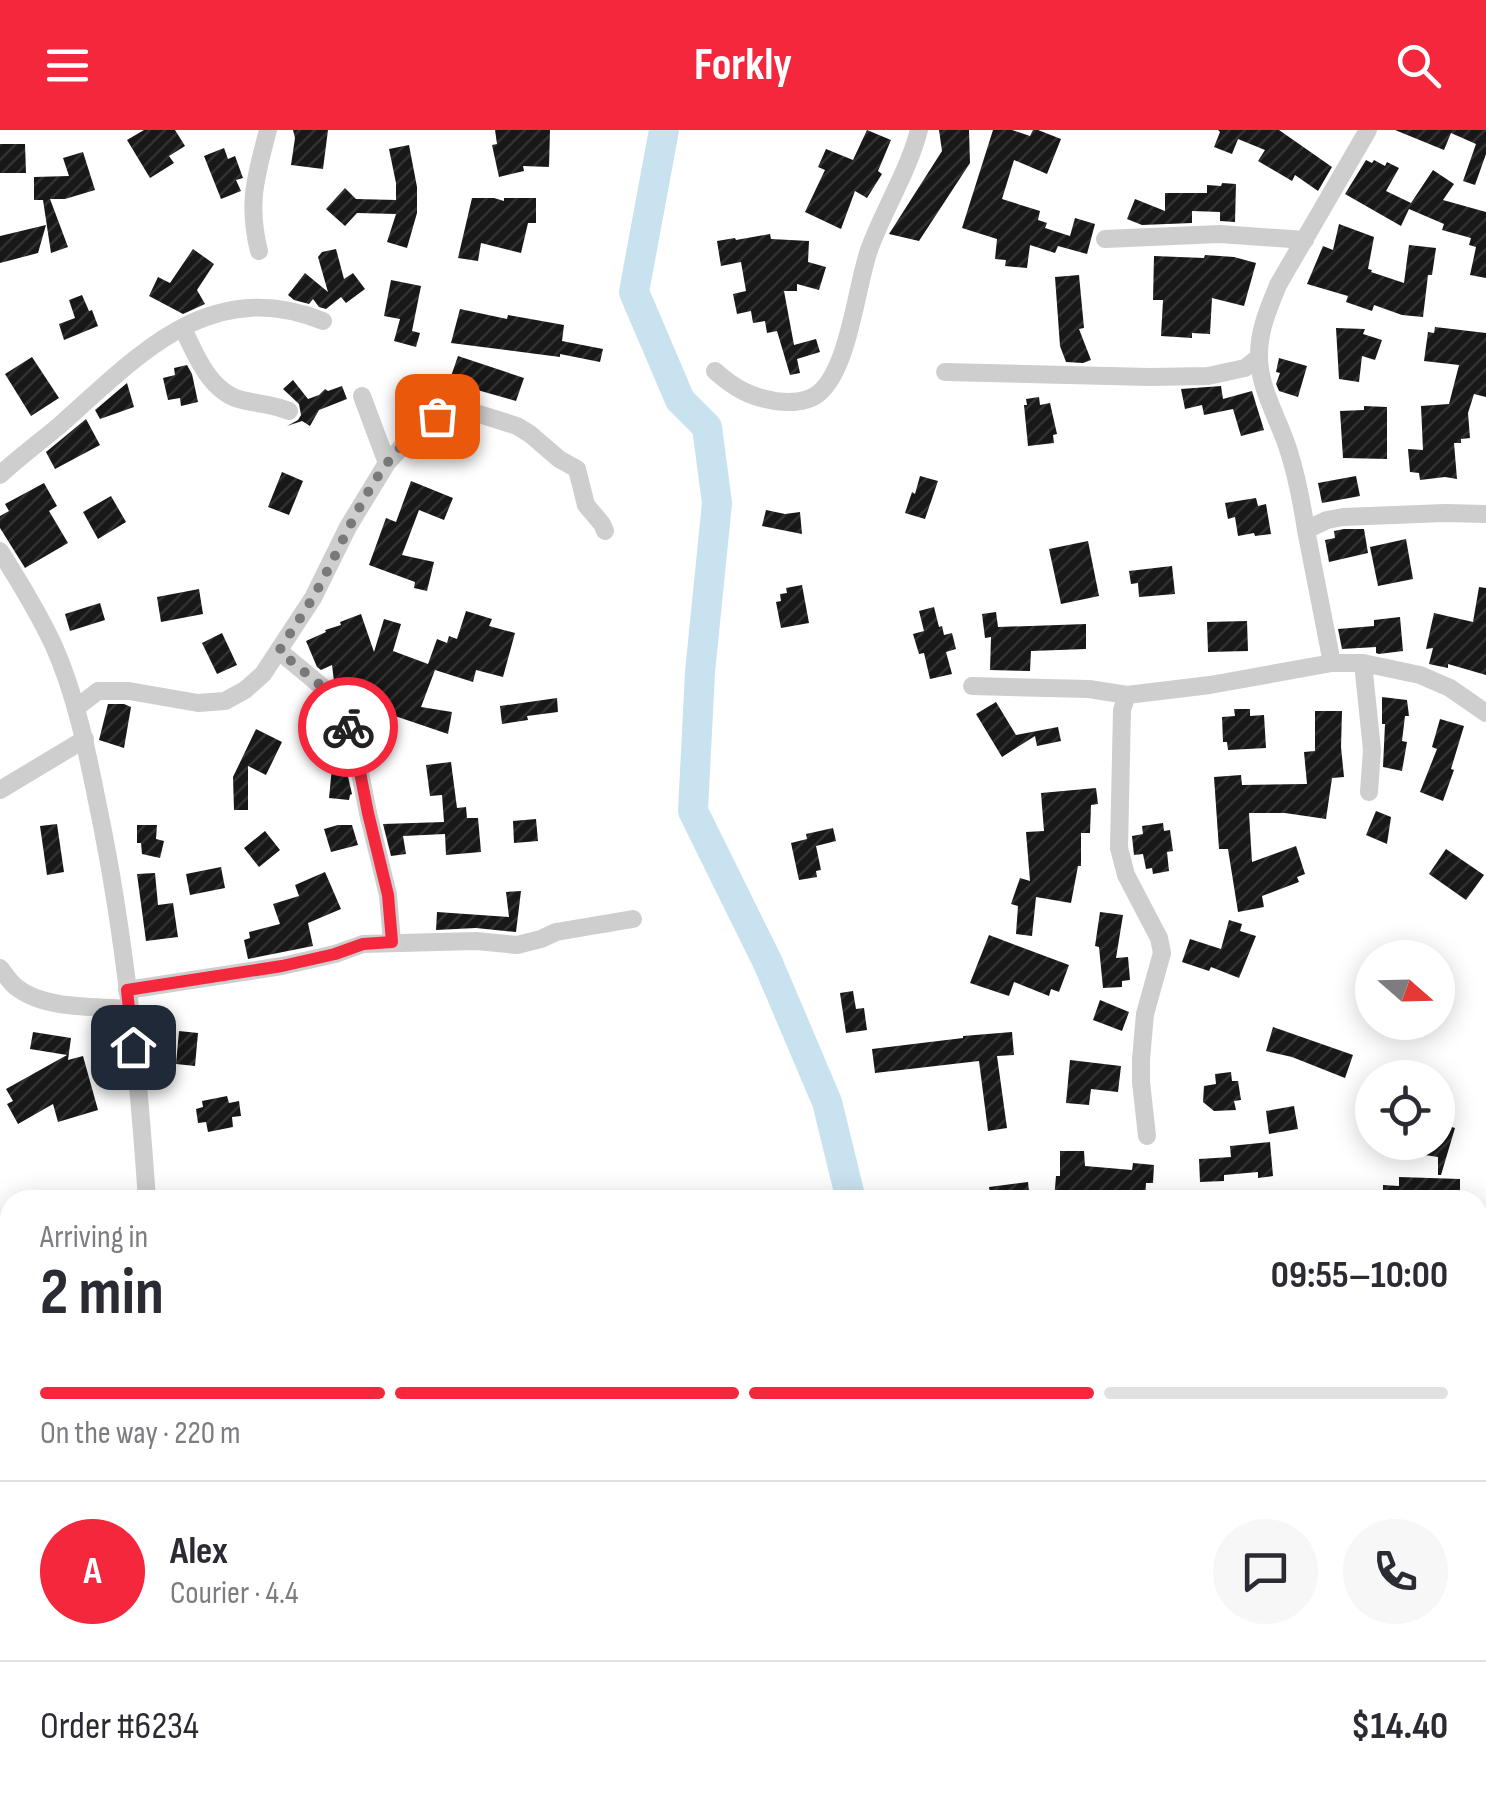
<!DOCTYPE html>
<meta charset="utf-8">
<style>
:root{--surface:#fff;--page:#f7f7f7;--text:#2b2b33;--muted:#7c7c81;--line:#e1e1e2;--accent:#f4273c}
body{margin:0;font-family:"Sofia Sans Condensed",sans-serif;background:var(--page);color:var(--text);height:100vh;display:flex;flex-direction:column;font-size:38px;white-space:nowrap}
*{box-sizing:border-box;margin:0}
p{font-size:32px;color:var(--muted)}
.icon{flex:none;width:55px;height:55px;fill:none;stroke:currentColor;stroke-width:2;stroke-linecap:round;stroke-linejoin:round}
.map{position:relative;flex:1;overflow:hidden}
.details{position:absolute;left:0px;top:1060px;width:1488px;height:620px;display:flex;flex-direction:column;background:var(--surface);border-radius:30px 30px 0 0;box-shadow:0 5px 25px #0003}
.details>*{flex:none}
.needle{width:65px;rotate:110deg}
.tools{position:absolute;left:1355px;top:810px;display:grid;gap:20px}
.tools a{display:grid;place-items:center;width:100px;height:100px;border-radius:50%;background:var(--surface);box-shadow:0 5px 25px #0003;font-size:50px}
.pin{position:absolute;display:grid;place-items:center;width:85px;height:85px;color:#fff;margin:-42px;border-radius:20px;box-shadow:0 5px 15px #0006}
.courier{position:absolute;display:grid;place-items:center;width:100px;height:100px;margin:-50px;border:8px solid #f4273c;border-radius:50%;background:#fff;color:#222;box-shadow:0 2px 12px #0007}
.summary em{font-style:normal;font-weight:700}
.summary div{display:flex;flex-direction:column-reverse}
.summary{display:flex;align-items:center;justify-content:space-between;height:170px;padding:0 40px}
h1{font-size:65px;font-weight:700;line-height:75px}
.bar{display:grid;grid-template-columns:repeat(4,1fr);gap:15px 10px;align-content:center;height:120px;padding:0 40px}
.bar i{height:12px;border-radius:8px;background:var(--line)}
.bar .selected{background:var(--accent)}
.bar p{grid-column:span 4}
.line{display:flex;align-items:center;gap:25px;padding:0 40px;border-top:2px solid var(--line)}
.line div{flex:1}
.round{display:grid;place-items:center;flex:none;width:105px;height:105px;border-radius:52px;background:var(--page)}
header{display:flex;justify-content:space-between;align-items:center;height:130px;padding:0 40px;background:var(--accent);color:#fff;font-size:45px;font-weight:700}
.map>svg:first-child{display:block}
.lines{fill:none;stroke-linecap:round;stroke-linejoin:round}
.river{stroke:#c9e2f0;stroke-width:30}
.building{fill:url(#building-hatch)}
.minor{stroke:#cecece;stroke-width:18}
.done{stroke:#797979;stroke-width:10;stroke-dasharray:0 18}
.route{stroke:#f4273c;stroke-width:12}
</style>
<header><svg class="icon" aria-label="menu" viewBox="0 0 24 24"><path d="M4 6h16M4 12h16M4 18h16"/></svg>Forkly<svg class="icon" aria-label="search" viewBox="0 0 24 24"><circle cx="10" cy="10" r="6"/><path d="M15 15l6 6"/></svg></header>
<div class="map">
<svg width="1486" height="1680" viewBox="0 0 1486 1680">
<defs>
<pattern id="building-hatch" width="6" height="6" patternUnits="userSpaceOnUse" patternTransform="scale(2.5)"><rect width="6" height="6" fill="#181818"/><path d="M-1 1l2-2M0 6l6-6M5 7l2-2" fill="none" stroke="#313131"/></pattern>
</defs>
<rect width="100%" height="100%" fill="#fff"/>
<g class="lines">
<g class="river">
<polyline points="664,0 634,162 680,270 707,297 717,373 700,542 693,681 768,833 827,972 851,1070"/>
<polyline points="1478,1647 1486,1650"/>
</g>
</g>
<g class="building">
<polygon points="144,0 175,0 185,16 169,26 174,33 150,48 127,10"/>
<polygon points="293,0 328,0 323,39 291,35 295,8"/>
<polygon points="495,0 550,0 549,37 523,36 524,41 499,47 492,15 497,14"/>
<polygon points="867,0 891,10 878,41 882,44 867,68 855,61 841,99 805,82 825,40 818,37 826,19 853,30"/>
<polygon points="939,0 969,0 970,33 919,111 889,104 942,21"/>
<polygon points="993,0 1012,0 1030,6 1033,0 1038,0 1061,9 1047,44 1014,30 1002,69 1040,81 1038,90 1047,93 1045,98 1070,106 1075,88 1095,94 1087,124 1058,116 1055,123 1030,115 1027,138 1005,136 1006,130 995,129 997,109 962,98"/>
<polygon points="1218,0 1279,0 1332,37 1318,61 1295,45 1292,51 1258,31 1265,20 1238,9 1232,24 1214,17 1220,2"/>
<polygon points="1395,0 1486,0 1486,24 1475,55 1463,51 1476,14 1451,3 1444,20"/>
<polygon points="0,14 25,14 26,43 0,43"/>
<polygon points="409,15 417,57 417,83 407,118 387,112 396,84 357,83 345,96 326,79 345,58 356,69 396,70 396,53 389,19"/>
<polygon points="224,18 228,29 235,26 243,48 236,50 241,61 221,69 204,26"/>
<polygon points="83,22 95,60 65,69 50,69 68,117 51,123 43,70 34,70 34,47 69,46 63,28"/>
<polygon points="1366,30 1372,33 1374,30 1385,36 1387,32 1399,38 1386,61 1411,73 1433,40 1454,54 1443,70 1486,82 1486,148 1470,145 1476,117 1469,115 1471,108 1442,100 1444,94 1409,79 1401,96 1345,64"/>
<polygon points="1222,53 1236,54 1235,92 1220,91 1220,82 1192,81 1192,93 1142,95 1127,89 1135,69 1165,81 1165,63 1207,63 1207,55 1221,56"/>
<polygon points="472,68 494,68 504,71 504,68 536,68 536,93 528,93 521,123 481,113 478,131 458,128"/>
<polygon points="1339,94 1374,107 1368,139 1372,140 1371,142 1404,153 1409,115 1436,118 1432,145 1428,145 1423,187 1402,185 1374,175 1372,181 1346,172 1348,166 1307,154 1323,116 1333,120"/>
<polygon points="46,95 38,123 0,133 0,106"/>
<polygon points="770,104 771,109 809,111 808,132 826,137 819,160 797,154 797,161 784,161 794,215 816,209 820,222 797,229 800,243 790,245 777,201 767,203 765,191 753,193 751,181 737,184 733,164 746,161 741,132 721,136 717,111 735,108 736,110"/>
<polygon points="193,119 214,134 197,160 205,174 183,184 149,166 158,147 170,153"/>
<polygon points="336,119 344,149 353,143 365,159 346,173 341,167 326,179 319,177 313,169 309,174 294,170 288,165 305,143 328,162 318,127 322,122"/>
<polygon points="1205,125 1234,127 1256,133 1244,176 1212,168 1210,204 1192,203 1192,208 1161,206 1163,170 1153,170 1154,126 1204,128"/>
<polygon points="1079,145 1084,198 1079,199 1091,230 1083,233 1066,232 1060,216 1055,147"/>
<polygon points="391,150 421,156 412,201 420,203 416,217 394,211 400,189 384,186"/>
<polygon points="82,165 89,181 92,180 98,196 64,210 59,194 75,188 69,170"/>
<polygon points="460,179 507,189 508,185 564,195 562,211 603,219 600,232 560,224 560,227 451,213"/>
<polygon points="1435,197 1486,203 1486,267 1474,264 1468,283 1470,308 1461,309 1461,313 1454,313 1457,349 1445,347 1420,350 1419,343 1410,342 1408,319 1423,320 1421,276 1449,274 1459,235 1424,231 1428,202 1434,203"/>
<polygon points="1336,198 1365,199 1363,204 1382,210 1375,230 1362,226 1359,252 1339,249"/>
<polygon points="458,226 524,248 516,271 449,252"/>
<polygon points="32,227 59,268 31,286 5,244"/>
<polygon points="1279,228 1307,236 1298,267 1279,261 1276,254 1280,243 1276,242"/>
<polygon points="187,235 192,244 198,272 181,276 180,268 168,270 163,248 175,245 174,238"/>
<polygon points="293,250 308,269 319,265 325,259 328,261 342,256 347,269 319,280 310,296 302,291 287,296 298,290 301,285 299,274 283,259"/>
<polygon points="127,253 134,277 100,289 95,280"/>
<polygon points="1221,256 1223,269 1252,261 1264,300 1241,306 1233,279 1204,285 1202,275 1185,279 1181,259"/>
<polygon points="1039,267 1040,275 1050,273 1057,304 1053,305 1054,313 1028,316 1024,275 1027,275 1026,269"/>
<polygon points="1364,276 1387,277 1387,329 1343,328 1340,281 1364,280"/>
<polygon points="86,289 100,315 55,339 46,322"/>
<polygon points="282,342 303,351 289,385 268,377"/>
<polygon points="920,346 938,351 925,389 905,383 912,362 915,364"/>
<polygon points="1356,346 1360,366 1322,373 1318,353"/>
<polygon points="411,351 453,368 444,390 419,380 402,425 434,432 427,461 414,458 415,452 369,435 386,388 396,392"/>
<polygon points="44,353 57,376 49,381 68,413 25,438 0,398 0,386 9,381 5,374"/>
<polygon points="111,366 126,392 98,409 83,382"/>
<polygon points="1256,368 1258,376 1266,374 1271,404 1255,406 1254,403 1238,406 1235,387 1228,389 1225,373"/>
<polygon points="766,380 785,384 800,382 802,404 762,396"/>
<polygon points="1344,399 1364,399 1368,423 1329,432 1325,410 1335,408 1334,401"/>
<polygon points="1406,409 1413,449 1378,456 1370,417"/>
<polygon points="1088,411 1099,466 1061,474 1049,419"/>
<polygon points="1172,436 1175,464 1139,467 1138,453 1131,454 1129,441"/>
<polygon points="802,455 809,493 781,498 776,472 781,471 780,464 787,463 786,458"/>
<polygon points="1479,457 1486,458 1486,545 1448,534 1448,538 1429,534 1433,518 1426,519 1434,483 1473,492"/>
<polygon points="199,459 203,484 161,492 157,467"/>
<polygon points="100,473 105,490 70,501 65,484"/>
<polygon points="934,477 939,497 942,496 944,505 952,503 956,519 946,522 952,544 930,549 924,523 919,524 913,504 924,501 919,481"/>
<polygon points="466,481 492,489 489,496 515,503 503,547 476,540 473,552 435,540 421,577 452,582 448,604 389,584 386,599 360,594 358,588 364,558 346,561 334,551 332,535 321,540 317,537 306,511 326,502 325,500 341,495 340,492 361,484 374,522 384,489 401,494 393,521 428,534 437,509 447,513 449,506 457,509"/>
<polygon points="996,482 998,497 1086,494 1086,519 1031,521 1030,541 990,540 991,507 985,508 982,484"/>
<polygon points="1400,487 1403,521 1379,524 1376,523 1376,517 1342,519 1338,499 1374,496 1374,490"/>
<polygon points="1247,491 1248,521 1208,522 1207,492"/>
<polygon points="222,503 237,535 217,544 202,513"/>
<polygon points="1382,567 1407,570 1409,586 1405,586 1402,611 1407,612 1402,641 1383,637 1385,594 1382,594"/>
<polygon points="557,568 558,582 527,586 528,590 502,594 500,576"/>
<polygon points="996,572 1016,605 1058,597 1061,611 1037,616 1035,606 1002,627 976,584"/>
<polygon points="108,574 124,574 131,577 124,618 99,610"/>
<polygon points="1234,579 1250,579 1250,586 1264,585 1266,618 1228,620 1227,612 1223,612 1222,587 1235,586"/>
<polygon points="1315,581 1342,581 1341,617 1344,647 1332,648 1326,689 1285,683 1249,683 1252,732 1296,716 1305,744 1297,747 1299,752 1262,766 1264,777 1238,782 1228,719 1219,719 1214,647 1241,645 1242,655 1307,654 1304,622 1315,621"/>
<polygon points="1440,589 1464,596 1451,639 1454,640 1443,671 1420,662 1437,619 1432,617"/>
<polygon points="256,599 282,612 266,645 248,636 248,680 234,680 233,647"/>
<polygon points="451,632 457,678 466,677 467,688 478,688 481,722 446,725 445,704 403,706 406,724 391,726 383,694 444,692 442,665 430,666 426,635"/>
<polygon points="332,637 346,638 352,664 350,665 349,670 329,668"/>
<polygon points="1096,658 1098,674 1091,675 1090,703 1081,703 1081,736 1078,736 1071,773 1036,767 1032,806 1016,804 1018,776 1011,774 1020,748 1030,751 1026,702 1044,701 1041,663"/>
<polygon points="1376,681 1391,687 1387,714 1366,705"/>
<polygon points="536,689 538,711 514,713 513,691"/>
<polygon points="1163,693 1164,701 1170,700 1173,721 1167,722 1169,741 1153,744 1152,738 1146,739 1143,724 1134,725 1132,706 1143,704 1142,696"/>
<polygon points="57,694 64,742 47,745 40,696"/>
<polygon points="137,695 157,695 156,709 164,711 160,728 142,724 141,713 137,713"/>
<polygon points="338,695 352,695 358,715 331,722 324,699"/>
<polygon points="833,698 836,711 816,716 821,740 816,741 817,747 799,750 791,713 807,709 806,704"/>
<polygon points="265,701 280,720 259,737 244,718"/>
<polygon points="1446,719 1484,745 1466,770 1429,744"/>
<polygon points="221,737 225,758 190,765 186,744"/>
<polygon points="325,742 341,779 308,793 313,816 248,829 244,810 250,808 249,802 280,794 273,774 299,766 295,755"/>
<polygon points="155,743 158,775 173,773 178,807 146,811 137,744"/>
<polygon points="521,761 516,802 476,798 436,800 437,782 509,787 506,762"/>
<polygon points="1100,782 1123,785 1116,828 1128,827 1130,850 1122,851 1122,857 1103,858 1099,817 1095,816"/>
<polygon points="1229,790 1242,794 1240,801 1256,806 1239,848 1211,837 1209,841 1182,832 1190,809 1221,819"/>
<polygon points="989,805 1069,835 1059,862 1051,859 1049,866 1014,852 1009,866 970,853"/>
<polygon points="853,861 856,879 864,878 867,900 846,903 840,863"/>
<polygon points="1100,870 1129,882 1122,901 1093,890"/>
<polygon points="1273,897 1353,925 1345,948 1292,927 1266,921"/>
<polygon points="179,901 198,903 195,936 176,934"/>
<polygon points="33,902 71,908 68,930 83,926 98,980 58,992 53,974 18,994 7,974 13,971 6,959 67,925 30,919"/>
<polygon points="1012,902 1014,925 997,926 1007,998 988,1001 979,931 875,943 872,919 963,908 963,906"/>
<polygon points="1070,930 1121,936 1118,962 1091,959 1089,975 1066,973"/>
<polygon points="1231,942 1232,951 1238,951 1241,970 1234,971 1236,980 1214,981 1203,972 1204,956 1216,954 1215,944"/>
<polygon points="227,966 229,973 239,971 241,986 232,987 233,997 208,1002 206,992 198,993 196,979 203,977 202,971"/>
<polygon points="1294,976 1298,999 1269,1004 1266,981"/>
<polygon points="1438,993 1455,998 1441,1045 1438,1045 1438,1027 1392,1020 1393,1012 1438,1012"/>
<polygon points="1270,1012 1273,1046 1258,1048 1258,1042 1224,1045 1224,1051 1200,1052 1199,1029 1231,1027 1230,1016"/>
<polygon points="1060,1021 1084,1021 1085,1036 1132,1040 1133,1033 1154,1035 1153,1053 1146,1053 1145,1070 1084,1066 1083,1070 1054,1070 1056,1046 1060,1046"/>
<polygon points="1399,1047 1460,1049 1460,1064 1427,1062 1427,1070 1383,1070 1383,1055 1399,1056"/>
<polygon points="1028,1052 1030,1070 991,1070 989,1057"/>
</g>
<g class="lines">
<g class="minor">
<polyline points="1105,109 1220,104 1305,110"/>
<path d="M259,121C247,73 256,46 268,0"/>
<path d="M183,198C195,225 211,263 242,270C258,274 273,274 289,281"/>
<path d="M715,241C734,258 750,267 775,271C790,273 807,273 819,263C849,238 856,158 869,120C884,79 908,42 919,0"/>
<polyline points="945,242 1150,247 1208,246 1245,238 1259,227"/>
<polyline points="362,266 387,333"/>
<path d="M0,345C19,327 40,312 60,295C138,226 209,145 323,191"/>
<path d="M1306,400C1302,374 1297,347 1289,322C1280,291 1258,258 1259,224C1259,200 1269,177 1278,155L1368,0"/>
<path d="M0,421C19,451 38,482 53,514C76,565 87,621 98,676C125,805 138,938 147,1070"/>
<polyline points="279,521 337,569 354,612 368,683 388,765 392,812"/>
<polyline points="1332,533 1306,400 1327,390 1343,387 1445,383 1486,384"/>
<polyline points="1363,533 1372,620 1369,662"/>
<polyline points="972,556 1089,559 1127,565"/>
<polyline points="76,578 98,561 129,561 198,573 225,571 245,560 263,544 313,468 348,397 387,333 421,296 437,287 454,283 476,283 517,296 530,304 559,329 577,339 586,375 602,394 605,401"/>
<polyline points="0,660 85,609"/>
<path d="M0,838C5,844 10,852 16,857C45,880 94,876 129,879"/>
<polyline points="127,860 282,836 335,824 363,814 476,811 517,815 541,809 556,802 633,789"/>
<polyline points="1147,1006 1141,952 1141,929 1145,884 1162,823 1159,808 1126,745 1119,718 1122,580 1127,565 1210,555 1332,533 1363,533 1420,545 1450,558 1486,583"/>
<polyline points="1478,1178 1486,1178"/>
<polyline points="1478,1234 1486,1258"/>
<polyline points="0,1235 10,1233"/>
<polyline points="1478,1289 1486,1293"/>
<polyline points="1478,1359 1486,1360"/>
<polyline points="0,1494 10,1493"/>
<polyline points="1478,1533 1486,1518"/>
<polyline points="0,1667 10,1644"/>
<polyline points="25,1670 38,1680"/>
<polyline points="251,1670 256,1680"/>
<polyline points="612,1680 638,1670"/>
<polyline points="870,1680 872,1670"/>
<polyline points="1410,1680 1414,1670"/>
</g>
</g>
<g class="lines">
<path class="done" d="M348,597L337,569L279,521C290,503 302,486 312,469C349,406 372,327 437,286"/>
<polyline class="route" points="133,917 127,860 282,836 335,824 363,814 392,812 388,765 368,683 354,612 348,597"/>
</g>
</svg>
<div class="tools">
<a><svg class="needle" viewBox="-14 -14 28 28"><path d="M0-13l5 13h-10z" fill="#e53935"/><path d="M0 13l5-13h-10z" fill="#7c7c81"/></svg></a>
<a><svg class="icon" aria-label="locate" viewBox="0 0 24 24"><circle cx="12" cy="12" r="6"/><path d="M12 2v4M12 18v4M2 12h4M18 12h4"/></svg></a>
</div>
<div class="pin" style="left:437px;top:286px;background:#ea580c"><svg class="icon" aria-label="bag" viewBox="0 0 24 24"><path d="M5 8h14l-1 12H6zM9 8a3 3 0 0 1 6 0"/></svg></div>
<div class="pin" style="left:133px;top:917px;background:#1f2937"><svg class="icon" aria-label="home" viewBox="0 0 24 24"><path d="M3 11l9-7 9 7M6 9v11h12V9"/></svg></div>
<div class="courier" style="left:348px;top:597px"><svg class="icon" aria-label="bike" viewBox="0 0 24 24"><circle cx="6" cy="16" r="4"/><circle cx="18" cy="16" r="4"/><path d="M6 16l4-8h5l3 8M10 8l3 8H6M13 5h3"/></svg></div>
<section class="details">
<div class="summary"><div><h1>2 min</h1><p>Arriving in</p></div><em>09:55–10:00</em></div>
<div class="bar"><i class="selected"></i><i class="selected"></i><i class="selected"></i><i></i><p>On the way · 220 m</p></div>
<div class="line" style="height:180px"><b class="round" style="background:var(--accent);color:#fff">A</b><div><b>Alex</b><p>Courier · 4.4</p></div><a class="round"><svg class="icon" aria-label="chat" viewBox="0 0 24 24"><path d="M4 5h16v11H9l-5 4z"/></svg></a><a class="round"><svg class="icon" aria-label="phone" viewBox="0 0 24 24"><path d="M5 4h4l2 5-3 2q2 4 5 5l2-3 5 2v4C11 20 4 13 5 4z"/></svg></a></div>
<div class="line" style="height:130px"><div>Order #6234</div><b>$14.40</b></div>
</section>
</div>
